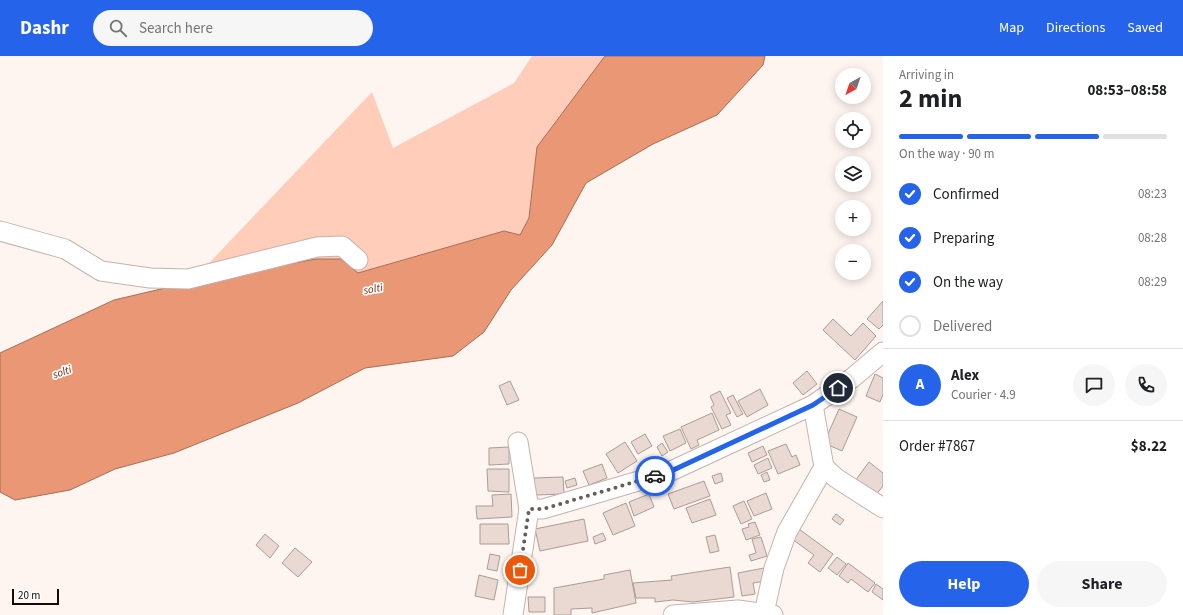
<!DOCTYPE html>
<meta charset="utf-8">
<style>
:root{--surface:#fff;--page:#f6f6f6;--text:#202124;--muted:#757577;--line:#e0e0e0;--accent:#2563eb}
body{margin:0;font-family:"Source Sans 3",sans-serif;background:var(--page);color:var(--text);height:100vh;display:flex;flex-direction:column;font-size:15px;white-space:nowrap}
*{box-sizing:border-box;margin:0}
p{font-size:13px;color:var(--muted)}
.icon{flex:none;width:22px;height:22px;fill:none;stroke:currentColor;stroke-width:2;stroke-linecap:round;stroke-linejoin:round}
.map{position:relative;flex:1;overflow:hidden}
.side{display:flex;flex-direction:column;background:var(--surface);width:300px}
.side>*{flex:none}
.needle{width:26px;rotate:220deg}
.buttons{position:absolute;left:835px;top:12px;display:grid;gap:8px}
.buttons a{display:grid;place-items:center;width:36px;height:36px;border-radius:50%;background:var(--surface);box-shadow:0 2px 10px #0003;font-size:20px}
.scale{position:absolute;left:12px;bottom:10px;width:47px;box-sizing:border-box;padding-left:4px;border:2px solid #110c0a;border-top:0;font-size:11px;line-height:14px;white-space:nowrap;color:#110c0a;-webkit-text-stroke:3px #fff;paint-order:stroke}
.pin{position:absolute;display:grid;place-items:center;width:34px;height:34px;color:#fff;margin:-17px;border:2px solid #fff;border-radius:50%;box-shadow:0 1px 4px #0007}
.courier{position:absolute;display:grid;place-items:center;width:40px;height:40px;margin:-20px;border:3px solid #2563eb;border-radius:50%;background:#fff;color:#222;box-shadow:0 1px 5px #0007}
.headline em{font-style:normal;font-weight:700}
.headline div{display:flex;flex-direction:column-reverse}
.headline{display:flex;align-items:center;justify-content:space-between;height:68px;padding:0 16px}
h1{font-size:26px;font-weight:700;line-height:30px}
.bar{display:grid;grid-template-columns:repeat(4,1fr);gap:6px 4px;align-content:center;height:48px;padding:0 16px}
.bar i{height:5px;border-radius:3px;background:var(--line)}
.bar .on{background:var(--accent)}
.bar p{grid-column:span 4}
.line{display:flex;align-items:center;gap:10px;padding:0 16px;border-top:1px solid var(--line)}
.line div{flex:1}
.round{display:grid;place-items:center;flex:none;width:42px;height:42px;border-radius:21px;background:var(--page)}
ol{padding:0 16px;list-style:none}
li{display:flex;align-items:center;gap:12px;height:44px}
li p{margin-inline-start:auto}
li .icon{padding:4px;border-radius:50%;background:var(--accent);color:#fff;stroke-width:4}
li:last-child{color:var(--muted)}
li i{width:22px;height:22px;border:2px solid var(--line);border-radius:50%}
.button{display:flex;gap:8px;margin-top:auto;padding:8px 16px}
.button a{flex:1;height:46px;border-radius:24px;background:var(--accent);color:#fff;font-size:16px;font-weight:700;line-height:46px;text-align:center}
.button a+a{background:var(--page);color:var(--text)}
header{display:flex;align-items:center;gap:24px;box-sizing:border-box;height:56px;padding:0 20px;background:var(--accent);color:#fff}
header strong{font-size:19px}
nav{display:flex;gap:22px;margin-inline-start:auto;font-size:14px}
.search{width:280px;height:36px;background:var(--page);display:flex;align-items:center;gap:10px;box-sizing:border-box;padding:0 14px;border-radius:22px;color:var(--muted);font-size:15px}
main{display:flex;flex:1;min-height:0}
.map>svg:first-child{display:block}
.green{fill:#ffcdb9}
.water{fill:#e99775;stroke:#a86d55}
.building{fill:#e9d9d2;stroke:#ab9c96}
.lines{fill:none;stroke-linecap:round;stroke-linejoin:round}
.minor-casing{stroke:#c3b3ad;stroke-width:21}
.minor{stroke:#fff;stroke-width:19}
.done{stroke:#645d5a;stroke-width:4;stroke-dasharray:0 7.2}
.route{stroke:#2563eb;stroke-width:5}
.labels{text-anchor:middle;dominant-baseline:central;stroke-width:3.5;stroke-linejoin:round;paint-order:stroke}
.water-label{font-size:11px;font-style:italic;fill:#732a03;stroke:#fff}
</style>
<header>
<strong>Dashr</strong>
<div class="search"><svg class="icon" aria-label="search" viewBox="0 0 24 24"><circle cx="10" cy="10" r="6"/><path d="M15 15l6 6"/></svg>Search here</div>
<nav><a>Map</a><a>Directions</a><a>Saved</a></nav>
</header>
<main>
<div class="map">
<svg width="883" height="559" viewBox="0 0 883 559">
<rect width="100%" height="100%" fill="#fef4f0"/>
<polygon class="green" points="532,0 605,0 537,91 529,162 520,179 504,175 358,217 341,203 191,226 372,36 393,92 514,27"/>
<polygon class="water" points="605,0 765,0 763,9 717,59 653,88 586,127 552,189 511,234 484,276 453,300 365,312 298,347 174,397 115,413 70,434 15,444 0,436 0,297 114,244 191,226 316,203 341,203 358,217 504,175 520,179 529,162 537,91"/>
<g class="building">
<polygon points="883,245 883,269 879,273 867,263"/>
<polygon points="833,263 851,280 863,267 876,280 855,304 823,274"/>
<polygon points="807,315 817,328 803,339 793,327"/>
<polygon points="875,318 883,322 883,338 880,346 866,340"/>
<polygon points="510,325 519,344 507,349 499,330"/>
<polygon points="760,333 768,349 747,361 738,345"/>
<polygon points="720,335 731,357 726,359 731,369 722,373 711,351 714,349 710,340"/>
<polygon points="733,339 743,358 737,361 727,342"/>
<polygon points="839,353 857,361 842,395 824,387"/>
<polygon points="712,357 719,374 697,384 699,389 691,393 681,371"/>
<polygon points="680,373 686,387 670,395 663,380"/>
<polygon points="645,378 652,390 638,398 631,386"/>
<polygon points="625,386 637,405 618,417 606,398"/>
<polygon points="662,387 668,396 662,400 657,391"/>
<polygon points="786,388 792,401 796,399 800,409 778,418 768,395"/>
<polygon points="763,390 767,399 752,406 748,397"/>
<polygon points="509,391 509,408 489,409 489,392"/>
<polygon points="768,402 772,412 758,418 754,409"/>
<polygon points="869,406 883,417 883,430 875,440 855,425"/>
<polygon points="602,408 607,422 589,429 583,415"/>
<polygon points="487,413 509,413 509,436 488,435"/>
<polygon points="767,416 770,424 764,426 761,419"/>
<polygon points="721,417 723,425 715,428 712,420"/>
<polygon points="563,421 564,438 535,439 534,422"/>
<polygon points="575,422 577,429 567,432 565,425"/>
<polygon points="704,425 710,440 674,453 668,438"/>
<polygon points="766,437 772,453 754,460 747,445"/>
<polygon points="511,438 512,461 477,463 476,450 493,450 492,439"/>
<polygon points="649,438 654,451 634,460 629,446"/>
<polygon points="710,443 716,459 692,467 686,452"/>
<polygon points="744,445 752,463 741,468 733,450"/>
<polygon points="626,447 635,470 613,479 603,457"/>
<polygon points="836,458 844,464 840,469 832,463"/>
<polygon points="584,463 588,485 540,495 535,473"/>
<polygon points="755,466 760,479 746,484 742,473 749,471 748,468"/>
<polygon points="480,468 508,468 509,488 480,488"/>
<polygon points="799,473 833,498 820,516 808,507 814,499 792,483"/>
<polygon points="603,477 606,484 595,488 593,481"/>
<polygon points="265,478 279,490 270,502 256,489"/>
<polygon points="715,479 719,495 710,497 706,481"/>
<polygon points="761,481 767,500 751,505 749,499 756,497 752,483"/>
<polygon points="295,492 312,506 298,521 282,507"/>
<polygon points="490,498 500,500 497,515 487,513"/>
<polygon points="837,501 846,508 837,519 828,512"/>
<polygon points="848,507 875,527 868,536 851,523 848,527 839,520"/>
<polygon points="730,511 734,541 693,546 673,544 655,546 655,542 636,542 633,527 672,524 671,520"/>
<polygon points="764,512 766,525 753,527 755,538 742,540 738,517"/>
<polygon points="630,514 636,547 592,557 592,552 571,553 571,559 554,559 554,532 604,523 604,519"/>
<polygon points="479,519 498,524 494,544 475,540"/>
<polygon points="876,528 883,533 883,544 872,536"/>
<polygon points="528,541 545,541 545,556 529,556"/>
</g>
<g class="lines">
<g class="minor-casing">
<g id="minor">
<polyline points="0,175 65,193 101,215 150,222 188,223 317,191 342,190 358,204"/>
<polyline points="813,349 824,411 836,422 883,452"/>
<polyline points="529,453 543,453 669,416 813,349 851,323 883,296"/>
<polyline points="764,557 774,512 787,476 824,411"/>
<polyline points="513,559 529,453 518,386"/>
<polyline points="673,559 738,554 773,559"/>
</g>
</g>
<use href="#minor" class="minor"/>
</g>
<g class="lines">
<polyline class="done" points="520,514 529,453 543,453 655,420"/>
<polyline class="route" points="655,420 669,416 813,349 838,332"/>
</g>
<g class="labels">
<g class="water-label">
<text transform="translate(373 233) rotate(-10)">solti</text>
<text transform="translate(62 316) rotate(-20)">solti</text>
</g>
</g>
</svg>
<div class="buttons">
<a><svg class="needle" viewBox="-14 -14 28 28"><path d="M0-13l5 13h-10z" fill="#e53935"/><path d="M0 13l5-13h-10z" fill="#757577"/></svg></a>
<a><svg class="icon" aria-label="locate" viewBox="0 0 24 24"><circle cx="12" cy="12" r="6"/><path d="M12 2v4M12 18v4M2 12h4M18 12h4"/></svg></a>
<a><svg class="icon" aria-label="layers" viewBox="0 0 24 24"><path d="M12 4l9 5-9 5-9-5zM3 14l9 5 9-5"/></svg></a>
<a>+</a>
<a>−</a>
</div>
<div class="scale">20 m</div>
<div class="pin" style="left:520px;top:514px;background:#ea580c"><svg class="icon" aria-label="bag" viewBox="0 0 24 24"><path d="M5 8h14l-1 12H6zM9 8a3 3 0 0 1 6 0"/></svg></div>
<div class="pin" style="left:838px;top:332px;background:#1f2937"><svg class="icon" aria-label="home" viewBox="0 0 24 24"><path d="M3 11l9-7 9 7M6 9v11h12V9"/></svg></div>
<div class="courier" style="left:655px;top:420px"><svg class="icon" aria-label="car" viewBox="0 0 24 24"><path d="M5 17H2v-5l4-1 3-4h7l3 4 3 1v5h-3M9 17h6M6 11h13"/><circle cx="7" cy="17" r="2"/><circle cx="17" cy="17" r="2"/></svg></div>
</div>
<section class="side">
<div class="headline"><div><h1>2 min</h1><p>Arriving in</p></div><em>08:53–08:58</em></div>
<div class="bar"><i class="on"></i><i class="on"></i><i class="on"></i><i></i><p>On the way · 90 m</p></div>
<ol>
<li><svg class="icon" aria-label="check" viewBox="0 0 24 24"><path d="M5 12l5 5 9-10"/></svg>Confirmed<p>08:23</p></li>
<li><svg class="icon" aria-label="check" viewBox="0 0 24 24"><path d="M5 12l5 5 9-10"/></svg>Preparing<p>08:28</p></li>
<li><svg class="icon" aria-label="check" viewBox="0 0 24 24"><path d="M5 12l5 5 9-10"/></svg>On the way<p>08:29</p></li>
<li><i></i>Delivered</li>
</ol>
<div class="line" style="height:72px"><b class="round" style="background:var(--accent);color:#fff">A</b><div><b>Alex</b><p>Courier · 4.9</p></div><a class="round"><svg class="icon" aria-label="chat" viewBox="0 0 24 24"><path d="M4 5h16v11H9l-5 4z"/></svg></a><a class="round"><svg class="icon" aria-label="phone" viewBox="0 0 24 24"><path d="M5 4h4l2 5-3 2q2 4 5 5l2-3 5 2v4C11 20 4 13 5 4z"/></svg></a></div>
<div class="line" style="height:52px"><div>Order #7867</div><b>$8.22</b></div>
<div class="button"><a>Help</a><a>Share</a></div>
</section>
</main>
